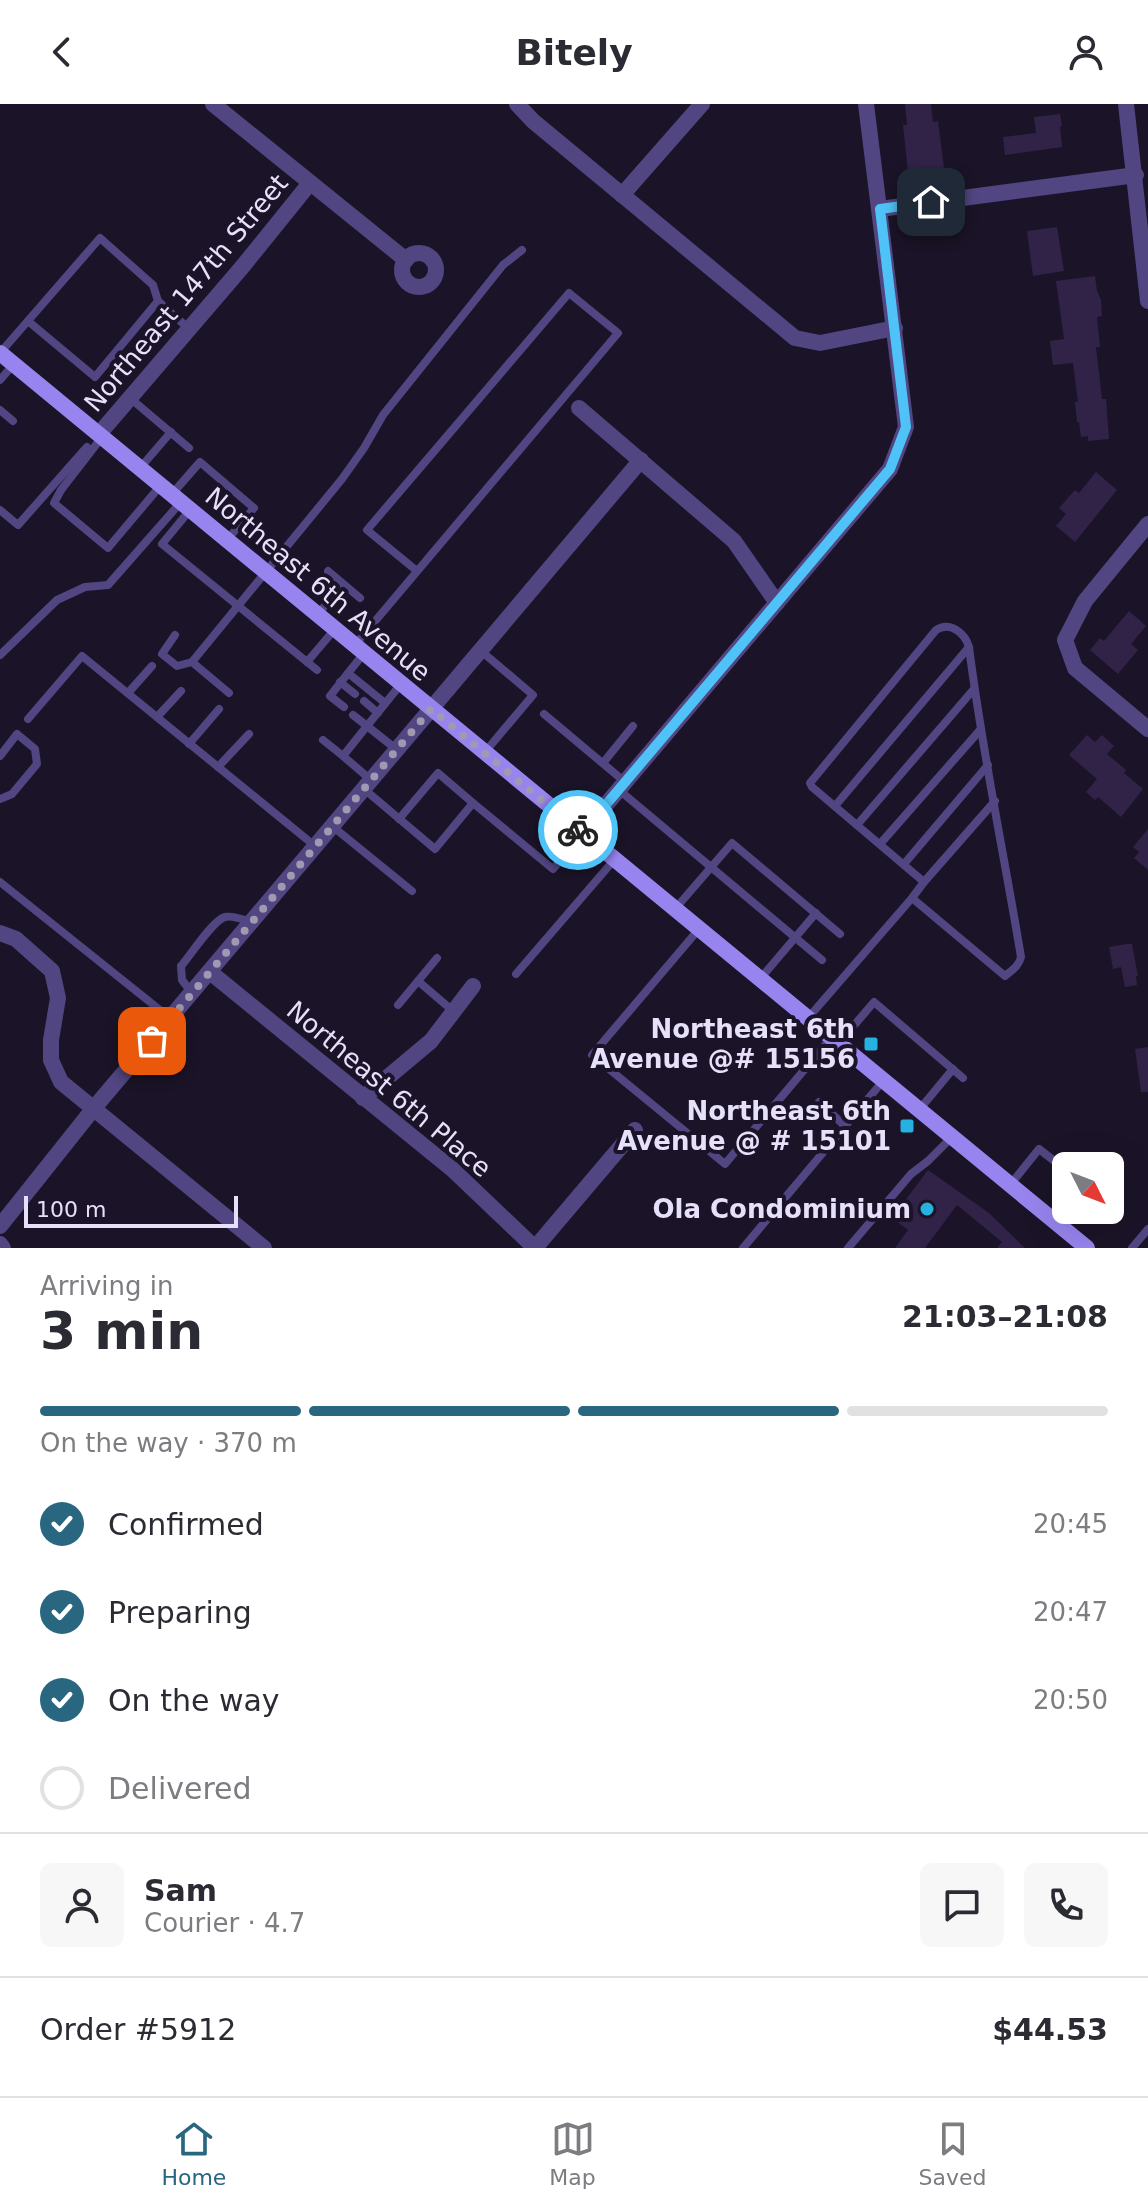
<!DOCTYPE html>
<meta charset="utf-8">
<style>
:root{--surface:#fff;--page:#f7f7f7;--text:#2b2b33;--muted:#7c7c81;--line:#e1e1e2;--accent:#296781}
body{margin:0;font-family:"DejaVu Sans",sans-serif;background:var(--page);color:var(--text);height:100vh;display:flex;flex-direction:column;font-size:30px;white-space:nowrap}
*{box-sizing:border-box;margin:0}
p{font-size:26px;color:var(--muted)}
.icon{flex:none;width:44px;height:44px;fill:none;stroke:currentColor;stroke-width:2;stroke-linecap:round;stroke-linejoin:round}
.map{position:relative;height:1144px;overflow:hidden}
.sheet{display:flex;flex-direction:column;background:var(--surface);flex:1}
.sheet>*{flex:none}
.needle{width:52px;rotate:132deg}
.tools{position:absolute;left:1052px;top:1048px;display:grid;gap:16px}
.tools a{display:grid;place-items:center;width:72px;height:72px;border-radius:12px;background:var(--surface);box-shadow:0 8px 32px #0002;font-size:40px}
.scale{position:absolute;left:24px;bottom:20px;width:214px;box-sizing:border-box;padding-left:8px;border:4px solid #e7e0fb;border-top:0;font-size:22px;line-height:28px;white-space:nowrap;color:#e7e0fb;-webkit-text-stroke:6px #1b1428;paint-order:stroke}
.pin{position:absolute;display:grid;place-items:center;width:68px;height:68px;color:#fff;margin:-34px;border-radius:16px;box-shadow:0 4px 12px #0006}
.courier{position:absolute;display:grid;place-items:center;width:80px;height:80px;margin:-40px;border:6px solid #4fc3f7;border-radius:50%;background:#fff;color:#222;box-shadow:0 2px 10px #0007}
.head em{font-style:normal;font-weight:700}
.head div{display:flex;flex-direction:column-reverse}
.head{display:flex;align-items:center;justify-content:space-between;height:136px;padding:0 40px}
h1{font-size:52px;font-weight:700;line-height:60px}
.bar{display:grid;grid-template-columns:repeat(4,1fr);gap:12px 8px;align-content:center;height:96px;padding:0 40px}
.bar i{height:10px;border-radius:6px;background:var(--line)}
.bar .on{background:var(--accent)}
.bar p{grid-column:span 4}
.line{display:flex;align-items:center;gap:20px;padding:0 40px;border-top:2px solid var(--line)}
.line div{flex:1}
.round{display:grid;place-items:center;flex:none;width:84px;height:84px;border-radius:12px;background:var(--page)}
ol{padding:0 40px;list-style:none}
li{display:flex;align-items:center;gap:24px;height:88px}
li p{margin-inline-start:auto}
li .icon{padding:8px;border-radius:50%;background:var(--accent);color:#fff;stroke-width:4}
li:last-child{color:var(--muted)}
li i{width:44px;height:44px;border:4px solid var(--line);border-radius:50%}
header{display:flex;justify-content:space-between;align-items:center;height:104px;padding:0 40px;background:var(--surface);font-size:36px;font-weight:700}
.tabs{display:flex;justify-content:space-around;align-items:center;height:112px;border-top:2px solid var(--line);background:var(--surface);font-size:22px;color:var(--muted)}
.tabs a{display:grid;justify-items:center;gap:4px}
.tabs .on{color:var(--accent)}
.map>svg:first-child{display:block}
.building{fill:#302347}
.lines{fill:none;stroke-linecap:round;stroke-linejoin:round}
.service{stroke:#514681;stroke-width:8}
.minor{stroke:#514681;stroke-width:16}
.tertiary{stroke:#514681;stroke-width:16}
.secondary{stroke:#9784ee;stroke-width:16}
.done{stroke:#a099b1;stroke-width:8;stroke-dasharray:0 14.4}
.route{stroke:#4fc3f7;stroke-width:10}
.poi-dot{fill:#26b1e1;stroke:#1b1428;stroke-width:3}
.labels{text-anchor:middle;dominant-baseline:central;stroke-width:8;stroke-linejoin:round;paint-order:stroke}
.street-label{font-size:26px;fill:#e7e0fb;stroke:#1b1428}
.poi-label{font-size:26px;font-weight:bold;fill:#e7e0fb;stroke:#1b1428;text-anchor:end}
</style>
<header><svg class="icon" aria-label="back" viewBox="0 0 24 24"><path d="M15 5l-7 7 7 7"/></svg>Bitely<svg class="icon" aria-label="person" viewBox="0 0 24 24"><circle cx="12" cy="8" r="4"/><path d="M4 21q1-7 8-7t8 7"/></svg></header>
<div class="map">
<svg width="1148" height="1144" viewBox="0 0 1148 1144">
<rect width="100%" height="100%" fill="#1b1428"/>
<g class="building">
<polygon points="905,0 931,0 933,18 938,17 944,64 908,68 903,21 907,21"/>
<polygon points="1060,10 1062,22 1060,23 1062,43 1005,51 1003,33 1036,29 1034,13"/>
<polygon points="1057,123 1064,167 1033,172 1027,127"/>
<polygon points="1095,172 1097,187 1101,196 1102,212 1097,213 1100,243 1096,243 1102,295 1106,295 1109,335 1088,337 1088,332 1081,333 1079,318 1077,318 1075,298 1078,298 1073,259 1053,261 1050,237 1064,235 1056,177"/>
<polygon points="1096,368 1117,386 1075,438 1056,422 1066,410 1059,404 1075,386 1079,389"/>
<polygon points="1129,507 1146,522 1131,540 1138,546 1118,570 1090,546 1100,534 1104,537"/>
<polygon points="1087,631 1095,638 1102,631 1114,642 1107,650 1126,666 1124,669 1143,685 1121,713 1098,693 1095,696 1086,688 1097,675 1069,651"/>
<polygon points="1148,725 1148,766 1134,754 1139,748 1133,743"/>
<polygon points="1127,840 1132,840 1138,872 1136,872 1137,881 1125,883 1121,863 1113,865 1109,843"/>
<polygon points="1148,943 1148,988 1141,988 1135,945"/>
<polygon points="928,1066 989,1109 1025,1144 997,1144 1002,1138 957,1101 925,1144 895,1144 908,1126 892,1114"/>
</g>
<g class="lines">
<g class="service">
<polyline points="28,217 95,273 158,197"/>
<polyline points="0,249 100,134 153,181 158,197 188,224"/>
<polyline points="0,276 13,261"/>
<polyline points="130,294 189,344"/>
<polyline points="0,306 13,317"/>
<polyline points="102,333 61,386 54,399 108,444 161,381"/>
<polyline points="140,364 171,328"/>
<polyline points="172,390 200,358 254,404 227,436"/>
<polyline points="0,406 18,421 87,343"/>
<polyline points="190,406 162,440 317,566"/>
<polyline points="328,467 360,494"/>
<polyline points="318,510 343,480"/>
<polyline points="175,531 162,550 177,562 192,558"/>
<polyline points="355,541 618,229 569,189 367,426 417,467"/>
<polyline points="481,547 533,591 485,648"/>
<polyline points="0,551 57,496 85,483 108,481 181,398"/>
<polyline points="307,558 335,525"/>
<polyline points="348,569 385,599"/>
<polyline points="340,578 355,590"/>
<polyline points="128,589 152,562"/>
<polyline points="229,589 192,558 342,375 364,344 383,311 503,161 522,146"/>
<polyline points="364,597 378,609"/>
<polyline points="344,603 330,592 364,549"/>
<polyline points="544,610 625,678"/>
<polyline points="353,611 367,622 401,580"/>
<polyline points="157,613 181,587"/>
<polyline points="28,615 82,552 315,742"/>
<polyline points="323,636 343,652"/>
<polyline points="189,640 219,605"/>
<polyline points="0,652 17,630 35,645 37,660 12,690 0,695"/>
<polyline points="603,659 633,622"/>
<polyline points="218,663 249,630"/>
<polyline points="371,676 343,652 367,622 396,645"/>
<polyline points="364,685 435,745 473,699 553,765 583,730"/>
<polyline points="619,686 822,856"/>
<polyline points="835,702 969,543"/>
<polyline points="399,715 438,669 473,699"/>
<polyline points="857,721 974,585"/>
<polyline points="332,722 412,787"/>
<polyline points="880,740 981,625"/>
<polyline points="904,760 988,661"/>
<polyline points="0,778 170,914"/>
<polyline points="924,778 995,697"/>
<polyline points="675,805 732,739 840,830"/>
<polyline points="699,825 592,951 725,1060 831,934"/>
<polyline points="516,870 614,756"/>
<polyline points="760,875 816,809"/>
<polyline points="418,877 437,854"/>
<path d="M192,889L182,876L181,862C190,852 213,816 225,813C233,811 244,816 251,818"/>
<polyline points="398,901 418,877 453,907"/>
<path d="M808,914L912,794L1005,872C1012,866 1019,862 1021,853C1004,750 982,647 969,543C965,529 950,517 936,526L810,679L812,683L924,778L912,794"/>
<polyline points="839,939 874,898 963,974"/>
<polyline points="819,998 845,1022"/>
<polyline points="919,1006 953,965"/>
<polyline points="1010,1081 1039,1045 1066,1066"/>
<polyline points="1058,1120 1069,1106"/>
<polyline points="743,1144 883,977"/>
<polyline points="848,1144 911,1070 928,1057 952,1033"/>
<polyline points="1132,1144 1148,1125"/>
</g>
<g class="minor">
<polyline points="213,0 406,156"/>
<polyline points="517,0 533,17 795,234 820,239 895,224"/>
<polyline points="1126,0 1148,197"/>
<polyline points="622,91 702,0"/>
<polyline points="880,105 1136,71"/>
<circle cx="419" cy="166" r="17"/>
<polyline points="579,304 734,437 777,499"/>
<polyline points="99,330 243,162 310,79"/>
<polyline points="1148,420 1085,497 1065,536 1075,564 1148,625"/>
<polyline points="431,605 641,356"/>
<polyline points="582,729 890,365 906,323 866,0"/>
<polyline points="0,829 16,835 52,867 58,894 51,936 51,956 61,978 264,1144"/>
<polyline points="210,868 452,1065 535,1144"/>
<polyline points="363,994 431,937 473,882"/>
<polyline points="0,1140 3,1144"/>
<polyline points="535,1144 635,1026"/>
</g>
<polyline class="tertiary" points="0,1122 94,1004 431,605"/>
<polyline class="secondary" points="0,249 1087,1144"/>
</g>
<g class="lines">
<polyline class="done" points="152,937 431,605 578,726"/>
<polyline class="route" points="578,726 582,729 890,365 906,323 880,105 931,98"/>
</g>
<g class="poi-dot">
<rect x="863" y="932" width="16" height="16" rx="4"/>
<rect x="899" y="1014" width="16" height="16" rx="4"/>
<circle cx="927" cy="1105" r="8"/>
</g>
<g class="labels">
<g class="street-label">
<text transform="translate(186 189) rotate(-50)">Northeast 147th Street</text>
<text transform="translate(318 480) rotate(40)">Northeast 6th Avenue</text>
<text transform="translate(389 985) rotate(40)">Northeast 6th Place</text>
</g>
<g class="poi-label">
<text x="855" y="925">Northeast 6th<tspan x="855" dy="30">Avenue @# 15156</tspan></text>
<text x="891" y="1007">Northeast 6th<tspan x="891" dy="30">Avenue @ # 15101</tspan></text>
<text x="911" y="1105">Ola Condominium</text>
</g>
</g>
</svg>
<div class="tools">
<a><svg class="needle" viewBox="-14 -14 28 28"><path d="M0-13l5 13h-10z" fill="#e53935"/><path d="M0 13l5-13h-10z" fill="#7c7c81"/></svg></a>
</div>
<div class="scale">100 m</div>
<div class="pin" style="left:152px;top:937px;background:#ea580c"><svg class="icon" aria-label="bag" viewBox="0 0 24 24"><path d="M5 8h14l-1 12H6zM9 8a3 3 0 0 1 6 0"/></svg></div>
<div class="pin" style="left:931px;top:98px;background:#1f2937"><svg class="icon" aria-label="home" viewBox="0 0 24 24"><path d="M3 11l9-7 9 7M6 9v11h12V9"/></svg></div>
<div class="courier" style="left:578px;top:726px"><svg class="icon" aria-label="bike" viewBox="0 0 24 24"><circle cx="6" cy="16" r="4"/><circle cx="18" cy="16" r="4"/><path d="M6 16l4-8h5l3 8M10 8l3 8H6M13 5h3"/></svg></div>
</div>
<section class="sheet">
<div class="head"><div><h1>3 min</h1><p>Arriving in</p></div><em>21:03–21:08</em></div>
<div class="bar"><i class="on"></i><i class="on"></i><i class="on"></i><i></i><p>On the way · 370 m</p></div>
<ol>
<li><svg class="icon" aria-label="check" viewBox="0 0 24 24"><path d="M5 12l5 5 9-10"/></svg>Confirmed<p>20:45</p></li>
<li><svg class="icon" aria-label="check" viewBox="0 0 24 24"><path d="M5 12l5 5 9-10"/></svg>Preparing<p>20:47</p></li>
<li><svg class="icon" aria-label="check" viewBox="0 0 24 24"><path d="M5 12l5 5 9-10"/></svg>On the way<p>20:50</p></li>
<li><i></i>Delivered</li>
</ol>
<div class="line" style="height:144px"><a class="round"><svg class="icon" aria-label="person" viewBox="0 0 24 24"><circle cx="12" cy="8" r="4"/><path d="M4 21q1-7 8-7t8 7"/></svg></a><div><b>Sam</b><p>Courier · 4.7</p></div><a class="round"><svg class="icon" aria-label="chat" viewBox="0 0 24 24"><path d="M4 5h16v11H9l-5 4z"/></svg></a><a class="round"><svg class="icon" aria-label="phone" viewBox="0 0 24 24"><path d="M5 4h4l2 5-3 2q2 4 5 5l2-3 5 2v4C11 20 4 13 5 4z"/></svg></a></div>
<div class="line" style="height:104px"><div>Order #5912</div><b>$44.53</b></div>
</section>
<nav class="tabs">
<a class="on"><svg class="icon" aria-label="home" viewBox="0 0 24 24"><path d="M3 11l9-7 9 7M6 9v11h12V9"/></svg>Home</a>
<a><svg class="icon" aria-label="map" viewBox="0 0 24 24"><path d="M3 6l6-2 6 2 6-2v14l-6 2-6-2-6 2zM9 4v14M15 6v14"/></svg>Map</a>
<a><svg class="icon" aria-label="saved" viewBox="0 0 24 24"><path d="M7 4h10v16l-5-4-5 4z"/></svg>Saved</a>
</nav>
